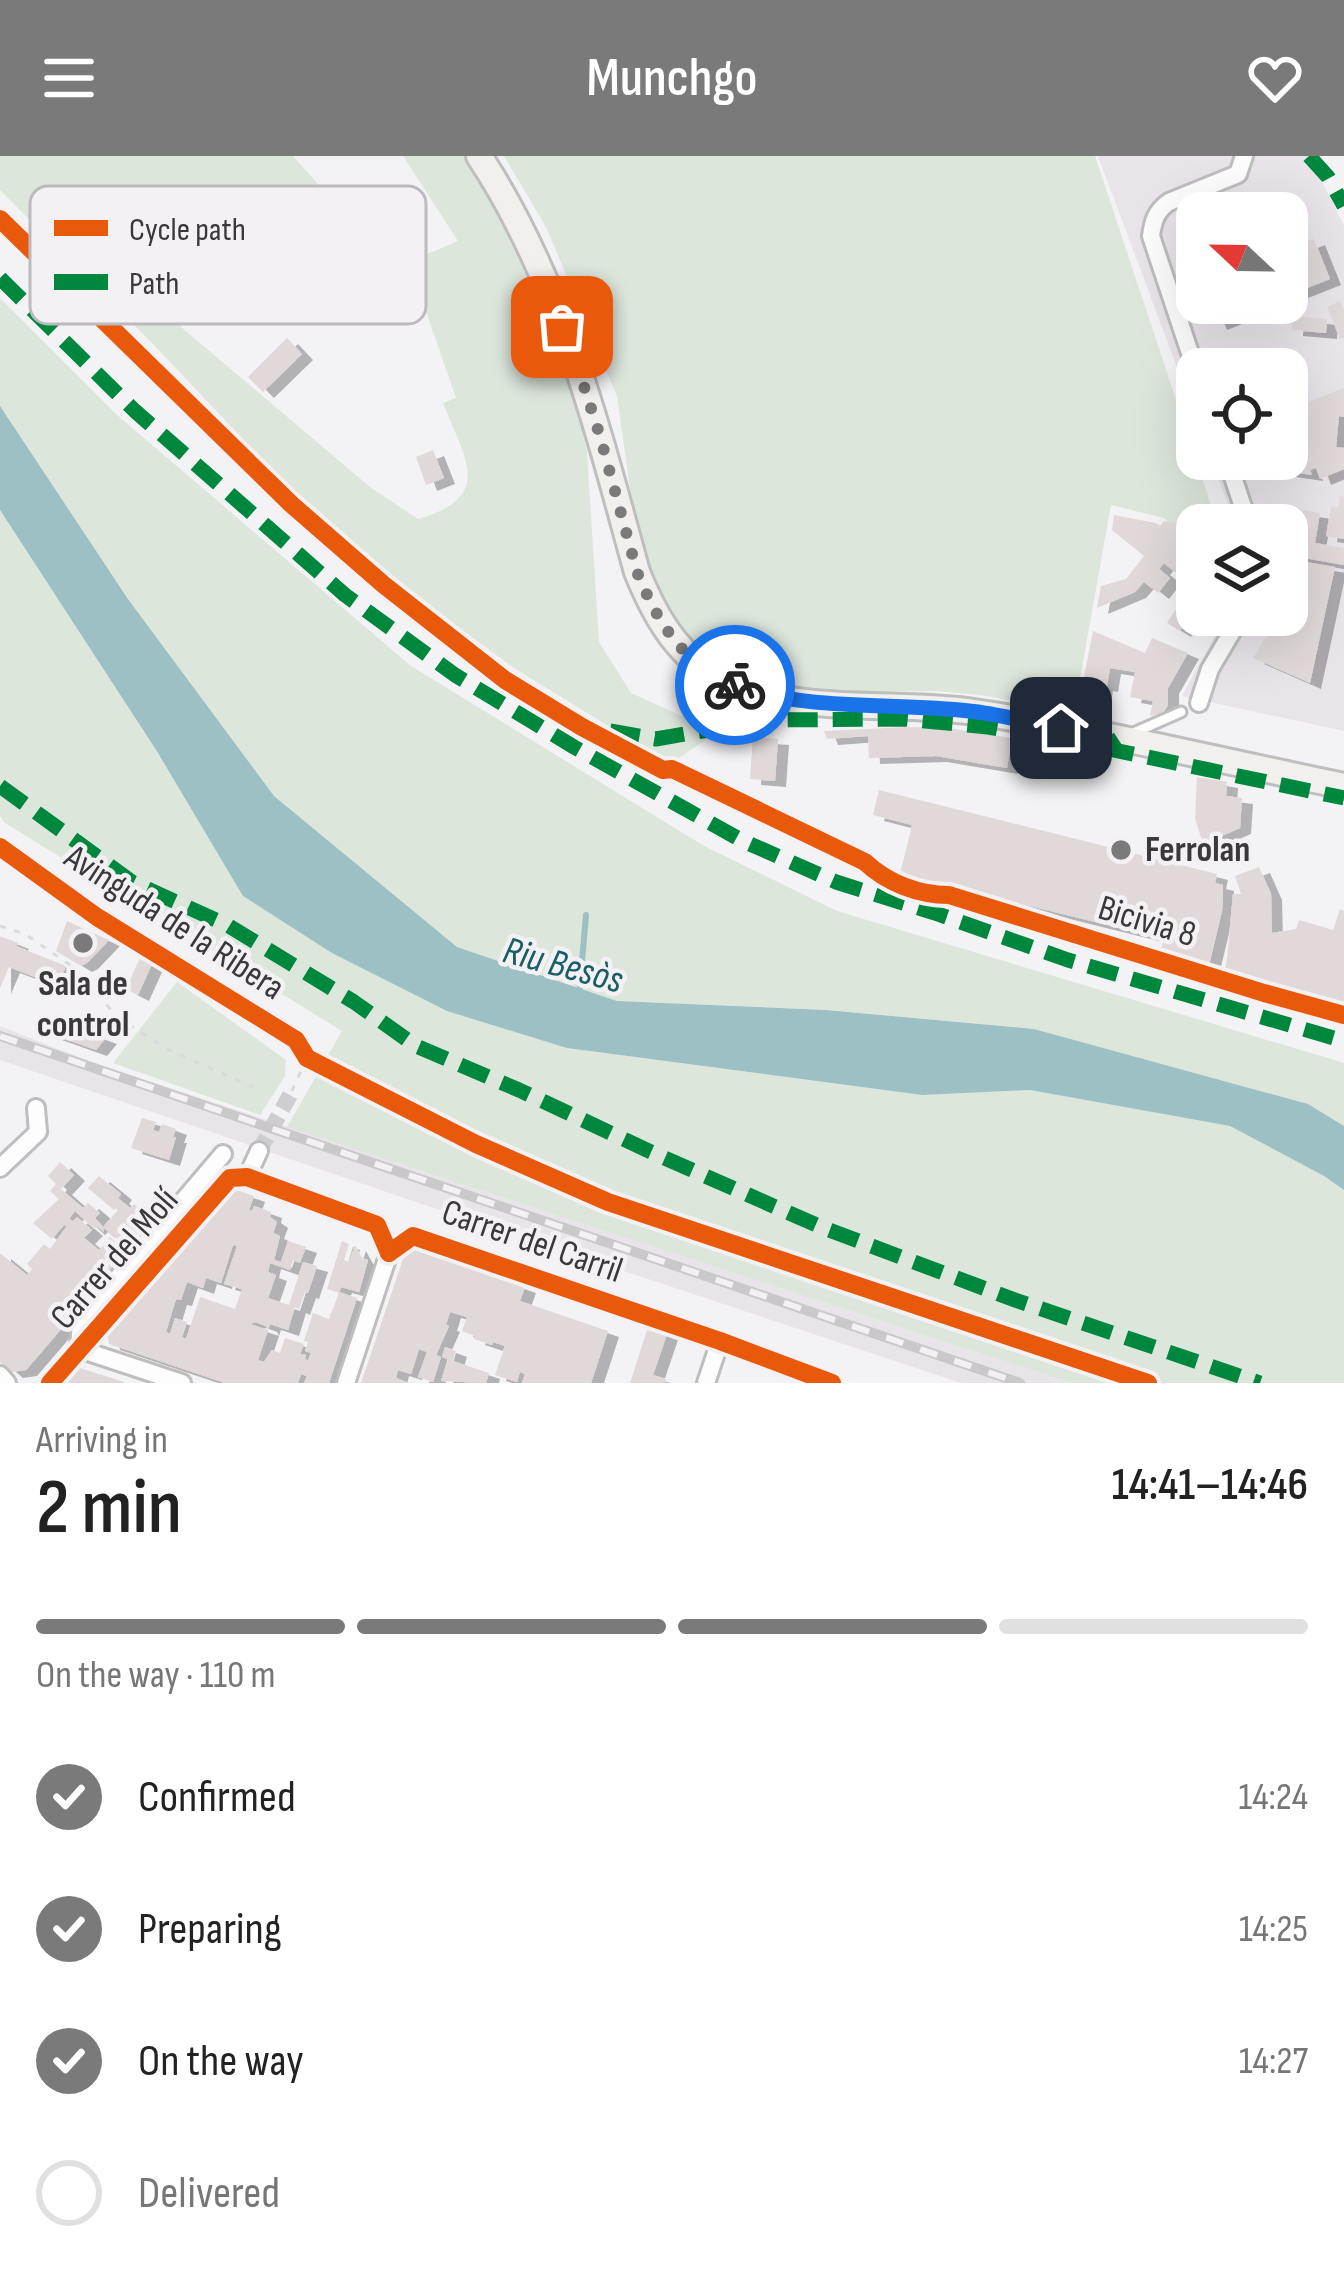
<!DOCTYPE html>
<meta charset="utf-8">
<style>
:root{--surface:#fff;--page:#f6f6f6;--text:#222;--muted:#767676;--line:#e0e0e0;--accent:#7b7a7b}
body{margin:0;font-family:"Sofia Sans Condensed",sans-serif;background:var(--page);color:var(--text);height:100vh;display:flex;flex-direction:column;font-size:45px;white-space:nowrap}
*{box-sizing:border-box;margin:0}
p{font-size:39px;color:var(--muted)}
.icon{flex:none;width:66px;height:66px;fill:none;stroke:currentColor;stroke-width:2;stroke-linecap:round;stroke-linejoin:round}
.map{position:relative;height:1227px;overflow:hidden}
.panel{display:flex;flex-direction:column;background:var(--surface);flex:1}
.panel>*{flex:none}
.needle{width:78px;rotate:292deg}
.controls{position:absolute;left:1176px;top:36px;display:grid;gap:24px}
.controls a{display:grid;place-items:center;width:132px;height:132px;border-radius:24px;background:var(--surface);box-shadow:0 12px 48px #0002;font-size:60px}
.pin{position:absolute;display:grid;place-items:center;width:102px;height:102px;color:#fff;margin:-51px;border-radius:24px;box-shadow:0 6px 18px #0006}
.courier{position:absolute;display:grid;place-items:center;width:120px;height:120px;margin:-60px;border:9px solid #1a73e8;border-radius:50%;background:#fff;color:#222;box-shadow:0 3px 15px #0007}
.overview em{font-style:normal;font-weight:600}
.overview div{display:flex;flex-direction:column-reverse}
.overview{display:flex;align-items:center;justify-content:space-between;height:204px;padding:0 36px}
h1{font-size:78px;font-weight:600;line-height:90px}
.bar{display:grid;grid-template-columns:repeat(4,1fr);gap:18px 12px;align-content:center;height:144px;padding:0 36px}
.bar i{height:15px;border-radius:9px;background:var(--line)}
.bar .on{background:var(--accent)}
.bar p{grid-column:span 4}
ol{padding:0 36px;list-style:none}
li{display:flex;align-items:center;gap:36px;height:132px}
li p{margin-inline-start:auto}
li .icon{padding:12px;border-radius:50%;background:var(--accent);color:#fff;stroke-width:4}
li:last-child{color:var(--muted)}
li i{width:66px;height:66px;border:6px solid var(--line);border-radius:50%}
header{display:flex;justify-content:space-between;align-items:center;height:156px;padding:0 36px;background:var(--accent);color:#fff;font-size:54px;font-weight:600}
.map>svg:first-child{display:block}
.built{fill:#e9e4ea;fill-rule:evenodd}
.green{fill:#dce6db}
.water{fill:#9cc0c3}
.lines{fill:none;stroke-linecap:round;stroke-linejoin:round}
.stream{stroke:#9cc0c3;stroke-width:6}
.building{fill:#e1d9d9;fill-rule:evenodd;filter:url(#shadow)}
.street-tunnel{stroke:#cecdcf;stroke-width:16;stroke-dasharray:16 8;stroke-linecap:butt}
.lane-casing{stroke:#bfbebf;stroke-width:15}
.street-casing{stroke:#bfbebf;stroke-width:22}
.secondary-casing{stroke:#bfbebf;stroke-width:30}
.path{stroke:#dbdadb;stroke-width:3;stroke-dasharray:6 9;stroke-linecap:butt}
.lane{stroke:#fdfdfd;stroke-width:9}
.street{stroke:#fdfdfd;stroke-width:16}
.secondary{stroke:#f1f0ed;stroke-width:24}
.rail-casing{stroke:#cac9ca;stroke-width:10}
.rail{stroke:#f4f1f5;stroke-width:6;stroke-dasharray:18;stroke-linecap:butt}
.quiet{stroke:#00873e;stroke-width:15;stroke-dasharray:30 15;stroke-linecap:butt}
.cycleway-casing{stroke:#f4f1f5;stroke-width:26}
.cycleway{stroke:#e8590c;stroke-width:18}
.done{stroke:#7b7a7b;stroke-width:12;stroke-dasharray:0 21.6}
.route{stroke:#1a73e8;stroke-width:15}
.poi-dot{fill:#7b7a7b;stroke:#f4f1f5;stroke-width:4.5}
.labels{text-anchor:middle;dominant-baseline:central;stroke-width:9;stroke-linejoin:round;paint-order:stroke}
.poi-label{font-size:36px;font-weight:bold;fill:#3a393a;stroke:#f4f1f5;text-anchor:start}
.street-label{font-size:36px;fill:#3a393a;stroke:#f4f1f5}
.water-label{font-size:39px;font-style:italic;fill:#175f64;stroke:#f4f1f5}
.key{fill:#f4f1f5;stroke:#bcbabd;stroke-width:3}
.key-label{font-size:33px;fill:#3a393a}
</style>
<header><svg class="icon" aria-label="menu" viewBox="0 0 24 24"><path d="M4 6h16M4 12h16M4 18h16"/></svg>Munchgo<svg class="icon" aria-label="heart" viewBox="0 0 24 24"><path d="M12 20l-8-8c-3-5 5-10 8-4 3-6 11-1 8 4z"/></svg></header>
<div class="map">
<svg width="1344" height="1227" viewBox="0 0 1344 1227">
<defs>
<filter id="shadow"><feDropShadow dx="11" dy="6" stdDeviation="0" flood-color="#0004"/></filter>
</defs>
<rect width="100%" height="100%" fill="#f3f2f4"/>
<g class="built">
<path d="M1098,0H1307L1314,10L1344,70V575L1182,540L1226,459H1287V369H1236L1211,303H1287V213H1197V265ZM1197,57H1287V147H1197Z"/>
<polygon points="0,870 96,908 1071,1227 961,1227 419,1047 0,904"/>
</g>
<g class="green">
<path d="M0,0H293L326,37L175,166L370,331L418,363C495,341 465,303 443,247L456,242L409,106L458,85L403,0H465L493,39L576,241L587,296L599,486L631,537L717,576L670,608L514,512L412,437L296,339L151,186L0,34Z"/>
<polygon points="504,0 1095,0 1217,367 1215,369 1197,369 1197,391 1164,362 1111,349 1074,556 980,539 936,535 810,536 707,520 674,503 650,474 617,240 546,71"/>
<polygon points="0,142 117,259 411,510 704,690 837,755 1344,907 1344,970 1308,948 1034,873 826,854 617,845 457,791 274,640 128,443 0,250"/>
<polygon points="0,354 158,597 243,739 567,892 922,939 1030,934 1230,970 1324,1020 1344,1034 1344,1227 1071,1227 287,971 342,875 5,667 0,660"/>
<polygon points="177,826 286,904 285,920 260,959 113,907"/>
</g>
<polygon class="water" points="0,250 128,443 274,640 457,791 617,845 826,854 1034,873 1308,948 1344,970 1344,1034 1324,1020 1230,970 1030,934 922,939 567,892 447,855 332,797 243,740 158,597 0,354"/>
<g class="lines">
<polyline class="stream" points="579,840 586,759"/>
</g>
<g class="building">
<polygon points="1274,36 1283,57 1221,57"/>
<polygon points="1314,83 1330,123 1287,140 1287,94"/>
<polygon points="1340,145 1344,154 1344,182 1340,183 1327,151"/>
<polygon points="1208,147 1269,147 1216,168"/>
<polygon points="1293,160 1327,163 1326,177 1292,174"/>
<polygon points="287,182 302,198 263,236 248,221"/>
<polygon points="1344,232 1344,261 1339,260 1336,291 1344,292 1344,313 1320,323 1316,312 1310,314 1312,319 1278,314 1276,310 1269,312 1265,303 1287,303 1287,254"/>
<polygon points="433,294 444,322 426,329 416,301"/>
<polygon points="1340,340 1344,341 1344,383 1326,380 1331,350 1338,351"/>
<polygon points="1265,348 1320,357 1315,387 1344,392 1344,409 1287,399 1287,369 1273,369"/>
<polygon points="1114,359 1156,367 1160,370 1164,365 1194,370 1197,371 1197,400 1180,387 1175,392 1187,402 1176,417 1164,407 1159,413 1170,422 1158,437 1144,426 1135,436 1097,452 1101,430 1126,423 1144,400 1112,374"/>
<polygon points="1294,404 1335,411 1310,527 1253,502 1279,459 1287,459"/>
<polygon points="1187,436 1197,444 1197,459 1211,459 1203,471 1188,462 1180,475 1167,467"/>
<polygon points="1093,475 1145,497 1152,482 1188,497 1168,532 1168,549 1163,557 1150,560 1153,545 1130,541 1135,516 1110,512 1107,530 1102,529 1097,558 1077,557"/>
<polygon points="908,571 947,572 988,578 1079,595 1076,611 1025,600 1026,592 1011,589 1007,612 936,600 869,602 868,580 827,583 824,575"/>
<polygon points="753,581 778,583 775,625 750,623"/>
<polygon points="1197,621 1227,626 1226,640 1242,642 1240,672 1203,688 1195,662"/>
<polygon points="879,634 1217,718 1215,727 1223,729 1222,755 1209,809 1160,797 1164,783 900,718 912,669 873,659"/>
<polygon points="1259,711 1271,738 1272,777 1296,773 1299,764 1333,774 1340,753 1344,755 1344,852 1312,843 1311,846 1267,830 1266,835 1223,822 1227,803 1233,738 1241,738 1235,720"/>
<polygon points="67,765 109,784 87,807 81,810 56,795"/>
<polygon points="0,780 18,787 16,790 66,810 58,830 9,811 0,832"/>
<polygon points="140,802 152,808 138,839 126,833"/>
<polygon points="53,863 106,882 96,894 48,877"/>
<polygon points="142,962 156,966 153,974 159,976 162,968 176,973 173,981 176,981 169,1004 131,992"/>
<polygon points="60,1006 74,1019 61,1033 83,1052 88,1047 100,1057 95,1062 103,1071 118,1054 116,1052 114,1054 88,1032 99,1020 121,1038 118,1042 130,1052 134,1048 154,1066 130,1094 103,1071 104,1076 97,1070 94,1073 75,1055 69,1063 73,1065 77,1061 92,1074 84,1082 99,1094 110,1081 127,1097 124,1100 127,1103 121,1110 118,1107 26,1214 12,1216 0,1206 0,1097 27,1119 32,1113 27,1108 44,1088 50,1093 67,1070 64,1069 52,1083 33,1067 59,1043 50,1035 56,1028 48,1020"/>
<path d="M231,1032L254,1040L249,1054L252,1055L254,1050L271,1056L270,1061L277,1066L273,1077L280,1080L274,1104L281,1106L288,1085L306,1091L300,1107L293,1104L290,1114L270,1107L268,1116L276,1119L268,1142L289,1149L303,1106L317,1110L308,1137L305,1136L299,1153L295,1151L288,1174L270,1168L268,1174L266,1170L255,1166L250,1168L268,1174L258,1204L264,1206L272,1194L280,1197L285,1182L304,1188L300,1198L306,1199L305,1203L308,1205L311,1197L305,1195L308,1186L304,1185L313,1157L329,1163L339,1137L327,1133L342,1085L349,1088L344,1104L349,1106L355,1089L362,1102L368,1104L359,1136L341,1131L339,1136L357,1142L329,1227H304L307,1220L301,1218L298,1227H225L109,1188L107,1178ZM233,1089L237,1090L224,1128L242,1133L235,1153L200,1141L186,1183L182,1181L187,1166L175,1162L170,1178L166,1176L176,1143L181,1144L187,1126L203,1132L206,1122L221,1127Z"/>
<polygon points="415,1093 525,1131 520,1145 608,1175 591,1227 522,1227 525,1218 520,1216 517,1226 495,1219 505,1190 493,1186 492,1189 474,1183 475,1180 462,1175 467,1161 450,1156 446,1169 449,1170 436,1199 441,1201 433,1226 418,1221 427,1196 419,1193 411,1218 398,1214 396,1222 409,1227 361,1227 404,1100"/>
<polygon points="648,1171 667,1178 653,1219 666,1223 665,1227 630,1227"/>
<polygon points="445,1191 456,1195 453,1205 489,1217 486,1227 441,1225 448,1203 442,1201"/>
<polygon points="80,1212 124,1226 124,1227 67,1227"/>
</g>
<g class="lines">
<polyline class="street-tunnel" points="259,995 290,939"/>
<g class="lane-casing">
<polyline id="lane" points="1131,578 1181,556"/>
</g>
<g class="street-casing">
<g id="street">
<path d="M1197,218L1151,80C1153,65 1156,55 1169,46L1238,18L1244,0"/>
<polyline points="1227,303 1249,369"/>
<polyline points="1199,547 1210,513 1242,459"/>
<polyline points="0,1012 38,976 36,952"/>
<polyline points="247,1021 259,995"/>
<polyline points="389,1097 413,1080 720,1185 832,1227"/>
<polyline points="79,1192 81,1165 223,998"/>
<polyline points="79,1193 182,1227"/>
<polyline points="0,1219 7,1227"/>
<polyline points="50,1227 230,1022 247,1021 377,1069 389,1097"/>
<polyline points="346,1227 389,1097"/>
<polyline points="706,1227 720,1185"/>
</g>
</g>
<g class="secondary-casing">
<path id="secondary" d="M479,0C561,124 598,274 637,416C656,463 680,505 728,526C804,560 894,544 974,556C1098,574 1221,605 1344,630"/>
</g>
<g class="path">
<polyline points="0,63 291,348 384,429 505,524 582,571 646,606 904,730 1344,864"/>
<polyline points="0,691 97,761 296,884 307,902 290,939"/>
<polyline points="0,770 25,778 73,811 119,863 169,894 253,931"/>
</g>
<use href="#lane" class="lane"/>
<use href="#street" class="street"/>
<use href="#secondary" class="secondary"/>
<g class="rail-casing">
<polyline id="rail" points="0,880 1020,1227"/>
</g>
<use href="#rail" class="rail"/>
<g class="quiet">
<polyline points="1309,0 1328,21 1344,50"/>
<polyline points="0,122 135,255 345,439 455,519 574,591 741,684 836,726 935,757 1068,804 1344,885"/>
<polyline points="610,575 656,583 767,564 905,563 988,571 1104,592 1118,583"/>
<polyline points="1104,592 1344,642"/>
<polyline points="0,630 132,726 229,770 354,846 416,890 519,934 651,996 821,1071 1015,1144 1260,1227"/>
</g>
<g class="cycleway-casing">
<g id="cycleway">
<path d="M0,63L291,348L384,429L505,524L582,571L663,614L672,613L865,706C887,727 919,739 949,739L1264,837L1344,859"/>
<polyline points="0,691 97,761 296,884 307,902"/>
<polyline points="307,902 476,988 608,1046 1148,1227"/>
<polyline points="389,1097 413,1080 720,1185 832,1227"/>
<polyline points="50,1227 230,1022 247,1021 377,1069 389,1097"/>
</g>
</g>
<use href="#cycleway" class="cycleway"/>
</g>
<g class="lines">
<path class="done" d="M562,171L578,212L600,280L637,416C657,465 683,509 735,529"/>
<path class="route" d="M735,529C809,556 892,546 969,555C1000,558 1031,567 1061,572"/>
</g>
<g class="poi-dot">
<circle cx="1121" cy="694" r="12"/>
<circle cx="83" cy="787" r="12"/>
</g>
<g class="labels">
<g class="poi-label">
<text x="1145" y="694">Ferrolan</text>
<text x="83" y="828" text-anchor="middle">Sala de<tspan x="83" dy="41">control</tspan></text>
</g>
<g class="street-label">
<text transform="translate(1147 766) rotate(17)">Bicivia 8</text>
<text transform="translate(174 767) rotate(33)">Avinguda de la Ribera</text>
<text transform="translate(532 1086) rotate(19)">Carrer del Carril</text>
<text transform="translate(115 1103) rotate(-49)">Carrer del Molí</text>
</g>
<g class="water-label">
<text transform="translate(563 810) rotate(15)">Riu Besòs</text>
</g>
</g>
<rect x="30" y="30" width="396" height="138" rx="18" class="key"/>
<rect x="54" y="64" width="54" height="16" fill="#e8590c"/>
<rect x="54" y="118" width="54" height="16" fill="#00873e"/>
<g class="key-label">
<text x="129" y="84">Cycle path</text>
<text x="129" y="138">Path</text>
</g>
</svg>
<div class="controls">
<a><svg class="needle" viewBox="-14 -14 28 28"><path d="M0-13l5 13h-10z" fill="#e53935"/><path d="M0 13l5-13h-10z" fill="#767676"/></svg></a>
<a><svg class="icon" aria-label="locate" viewBox="0 0 24 24"><circle cx="12" cy="12" r="6"/><path d="M12 2v4M12 18v4M2 12h4M18 12h4"/></svg></a>
<a><svg class="icon" aria-label="layers" viewBox="0 0 24 24"><path d="M12 4l9 5-9 5-9-5zM3 14l9 5 9-5"/></svg></a>
</div>
<div class="pin" style="left:562px;top:171px;background:#ea580c"><svg class="icon" aria-label="bag" viewBox="0 0 24 24"><path d="M5 8h14l-1 12H6zM9 8a3 3 0 0 1 6 0"/></svg></div>
<div class="pin" style="left:1061px;top:572px;background:#1f2937"><svg class="icon" aria-label="home" viewBox="0 0 24 24"><path d="M3 11l9-7 9 7M6 9v11h12V9"/></svg></div>
<div class="courier" style="left:735px;top:529px"><svg class="icon" aria-label="bike" viewBox="0 0 24 24"><circle cx="6" cy="16" r="4"/><circle cx="18" cy="16" r="4"/><path d="M6 16l4-8h5l3 8M10 8l3 8H6M13 5h3"/></svg></div>
</div>
<section class="panel">
<div class="overview"><div><h1>2 min</h1><p>Arriving in</p></div><em>14:41–14:46</em></div>
<div class="bar"><i class="on"></i><i class="on"></i><i class="on"></i><i></i><p>On the way · 110 m</p></div>
<ol>
<li><svg class="icon" aria-label="check" viewBox="0 0 24 24"><path d="M5 12l5 5 9-10"/></svg>Confirmed<p>14:24</p></li>
<li><svg class="icon" aria-label="check" viewBox="0 0 24 24"><path d="M5 12l5 5 9-10"/></svg>Preparing<p>14:25</p></li>
<li><svg class="icon" aria-label="check" viewBox="0 0 24 24"><path d="M5 12l5 5 9-10"/></svg>On the way<p>14:27</p></li>
<li><i></i>Delivered</li>
</ol>
</section>
